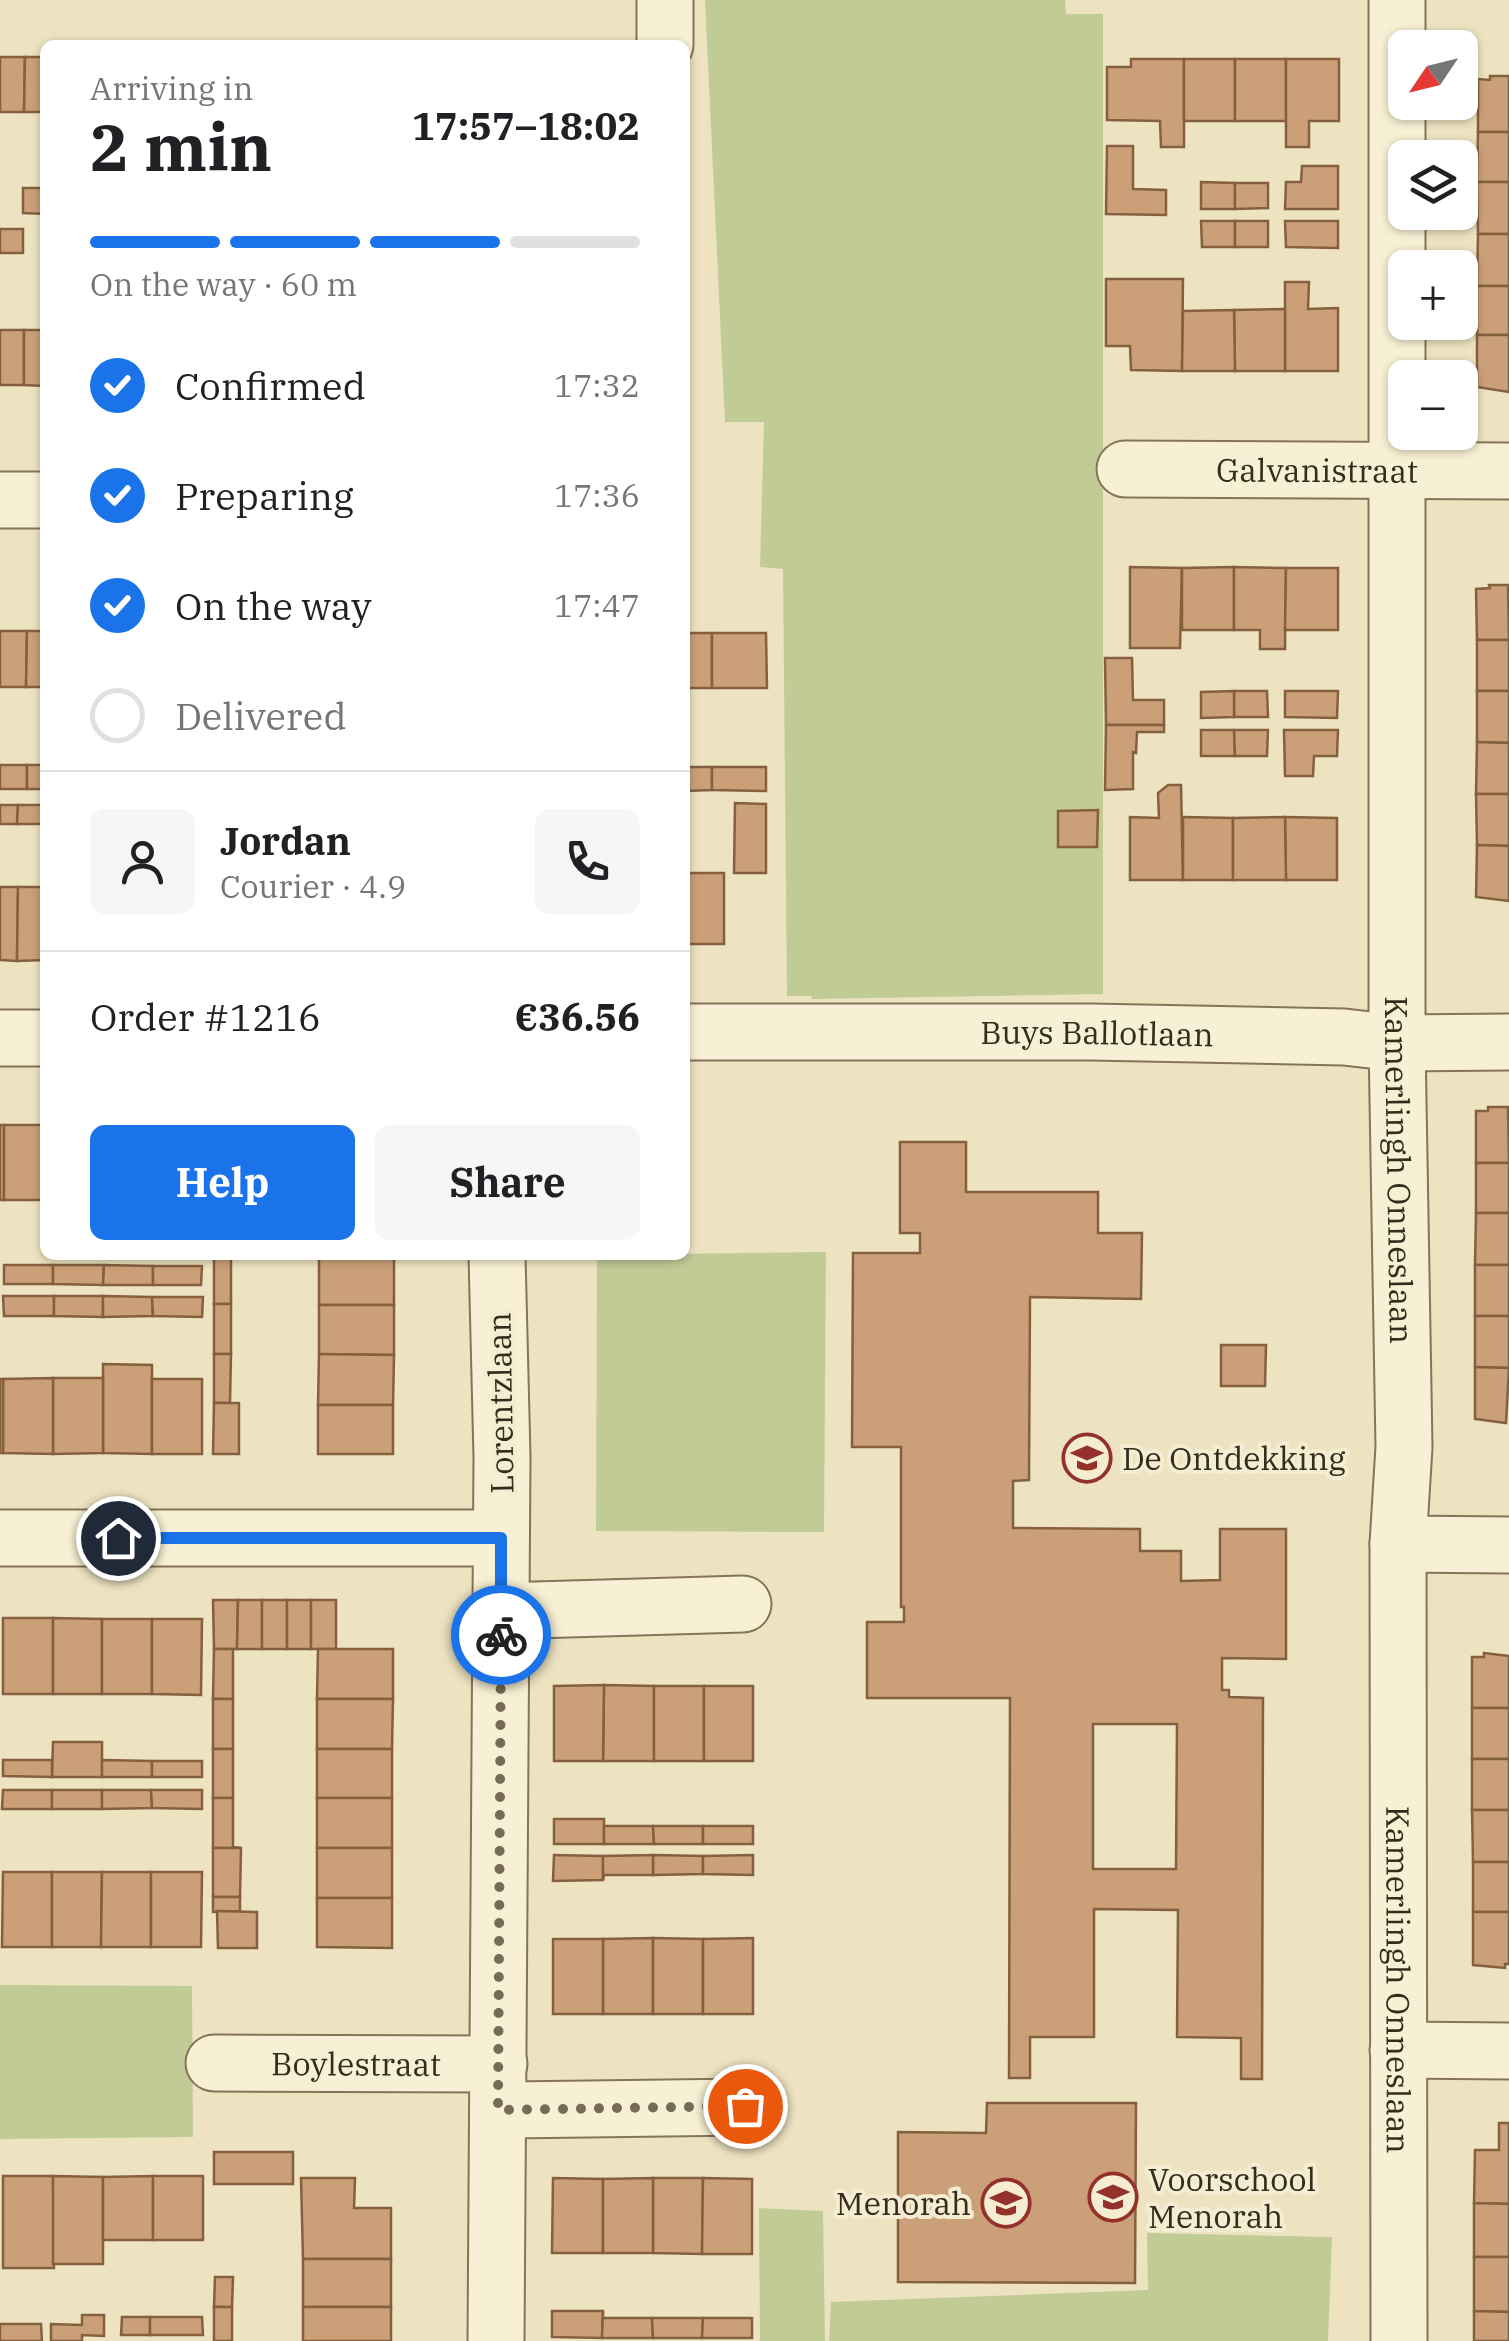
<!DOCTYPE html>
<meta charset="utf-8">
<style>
:root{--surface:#fff;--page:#f6f6f6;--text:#202124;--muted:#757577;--line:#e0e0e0;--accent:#1a73e8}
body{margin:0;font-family:"IBM Plex Serif",serif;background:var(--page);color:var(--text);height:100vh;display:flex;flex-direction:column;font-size:38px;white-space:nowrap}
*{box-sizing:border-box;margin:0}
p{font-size:32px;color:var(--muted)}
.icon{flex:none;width:55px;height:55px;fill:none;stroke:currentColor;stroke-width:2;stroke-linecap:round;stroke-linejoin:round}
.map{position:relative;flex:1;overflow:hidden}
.sheet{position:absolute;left:40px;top:40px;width:650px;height:1220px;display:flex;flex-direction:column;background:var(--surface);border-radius:15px;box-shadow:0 2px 8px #0004}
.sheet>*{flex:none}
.needle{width:65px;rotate:235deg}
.controls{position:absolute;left:1388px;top:30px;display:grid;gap:20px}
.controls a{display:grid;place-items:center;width:90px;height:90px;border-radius:15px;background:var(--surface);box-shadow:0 2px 8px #0004;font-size:50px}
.pin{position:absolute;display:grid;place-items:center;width:85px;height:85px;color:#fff;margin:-42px;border:5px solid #fff;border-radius:50%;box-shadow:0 2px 10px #0007}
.courier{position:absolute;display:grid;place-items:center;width:100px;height:100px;margin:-50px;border:8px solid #1a73e8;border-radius:50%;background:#fff;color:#222;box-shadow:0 2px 12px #0007}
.headline em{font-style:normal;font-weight:700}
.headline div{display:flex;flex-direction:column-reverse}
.headline{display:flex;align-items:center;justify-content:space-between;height:170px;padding:0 50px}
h1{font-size:65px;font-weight:700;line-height:75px}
.bar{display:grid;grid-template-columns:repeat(4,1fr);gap:15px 10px;align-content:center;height:120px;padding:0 50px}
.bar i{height:12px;border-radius:8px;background:var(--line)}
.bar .active{background:var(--accent)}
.bar p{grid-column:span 4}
.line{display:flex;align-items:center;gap:25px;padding:0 50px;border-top:2px solid var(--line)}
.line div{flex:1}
.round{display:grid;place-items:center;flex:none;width:105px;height:105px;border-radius:15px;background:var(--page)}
ol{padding:0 50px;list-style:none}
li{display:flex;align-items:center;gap:30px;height:110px}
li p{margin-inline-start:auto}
li .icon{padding:10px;border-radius:50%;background:var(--accent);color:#fff;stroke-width:4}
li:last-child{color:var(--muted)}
li i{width:55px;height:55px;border:5px solid var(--line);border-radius:50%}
.action{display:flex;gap:20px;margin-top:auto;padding:20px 50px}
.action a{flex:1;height:115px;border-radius:15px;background:var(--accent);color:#fff;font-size:40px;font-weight:700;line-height:115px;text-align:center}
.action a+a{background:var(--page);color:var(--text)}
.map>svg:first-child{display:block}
.green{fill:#c1cb96}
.building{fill:#cba078;stroke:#85603f;stroke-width:2.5;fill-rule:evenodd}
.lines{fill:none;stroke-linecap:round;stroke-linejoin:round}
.minor-casing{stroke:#867459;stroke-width:59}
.minor{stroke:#f8f0d4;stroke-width:55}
.done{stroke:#766b56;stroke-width:10;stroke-dasharray:0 18}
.route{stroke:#1a73e8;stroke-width:12}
.labels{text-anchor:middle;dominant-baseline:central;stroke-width:8;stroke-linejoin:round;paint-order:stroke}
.street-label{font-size:32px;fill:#362b1d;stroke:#f5edd1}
.poi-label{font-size:32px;fill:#362b1d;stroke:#f5edd1;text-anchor:start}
</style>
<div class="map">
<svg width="1509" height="2341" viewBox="0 0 1509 2341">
<rect width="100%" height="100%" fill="#ede3c1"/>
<g class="green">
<polygon points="705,0 1065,0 1066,14 1103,14 1103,994 812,999 811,996 787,996 783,569 760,567 764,422 725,422"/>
<polygon points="826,1252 824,1532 596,1531 597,1255"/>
<polygon points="0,1985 192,1986 193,2137 0,2139"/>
<polygon points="759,2208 823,2211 825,2341 760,2341"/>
<polygon points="1147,2233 1332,2237 1328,2341 829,2341 831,2302 1148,2290"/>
</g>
<g class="building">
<polygon points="0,57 25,57 24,112 0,112"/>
<polygon points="25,57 45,57 45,112 24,112"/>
<polygon points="1131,59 1184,59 1184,147 1161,147 1160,121 1107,120 1107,67 1131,67"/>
<rect x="1184" y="59" width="51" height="62"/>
<rect x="1235" y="59" width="51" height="62"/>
<polygon points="1286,59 1339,59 1339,121 1309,121 1309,147 1286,147"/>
<polygon points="1490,76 1509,76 1509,132 1478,132 1478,79 1490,80"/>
<polygon points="1478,132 1509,132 1509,182 1477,182"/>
<polygon points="1107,146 1133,146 1133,189 1166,190 1166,215 1106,214"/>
<polygon points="1302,166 1338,166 1338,209 1285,209 1286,182 1301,182"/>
<polygon points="1201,182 1235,183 1235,209 1201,209"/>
<polygon points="1477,182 1509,182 1509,234 1478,234"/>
<polygon points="1235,183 1268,183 1268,208 1235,209"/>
<polygon points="23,188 45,188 45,214 23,213"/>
<polygon points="1201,221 1235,221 1235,247 1202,247"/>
<rect x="1235" y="221" width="33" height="26"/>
<polygon points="1285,221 1338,221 1338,248 1286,247"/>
<rect x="0" y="229" width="23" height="24"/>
<polygon points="1478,234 1509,234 1509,286 1477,286"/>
<polygon points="1106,279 1183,279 1182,371 1131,370 1130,346 1106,346"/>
<polygon points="1285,282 1309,282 1308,309 1338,308 1338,371 1285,371"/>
<rect x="1477" y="286" width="32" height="49"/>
<polygon points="1285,309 1285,371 1235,371 1234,310"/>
<polygon points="1234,310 1235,371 1182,371 1183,311"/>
<rect x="0" y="330" width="24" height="55"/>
<polygon points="24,330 45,330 45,386 24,385"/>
<polygon points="1477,335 1509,335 1509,392 1477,387"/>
<polygon points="1130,567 1182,568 1180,648 1130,648"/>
<polygon points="1234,567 1234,630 1182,630 1182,568"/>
<polygon points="1234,567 1286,568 1285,649 1260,649 1260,630 1234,630"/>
<polygon points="1286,568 1338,568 1338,630 1285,630"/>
<polygon points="1489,585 1508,585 1509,640 1477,640 1476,589 1490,588"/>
<polygon points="0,631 27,631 26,687 0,687"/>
<polygon points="27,631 45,631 45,687 26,687"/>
<rect x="685" y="633" width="27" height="55"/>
<polygon points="712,633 766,633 767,688 712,688"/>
<rect x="1477" y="640" width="32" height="51"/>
<polygon points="1105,658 1132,658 1133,700 1164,700 1164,725 1106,725"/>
<polygon points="1234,691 1267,691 1268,717 1234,717"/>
<polygon points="1234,691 1234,717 1201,718 1201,692"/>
<polygon points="1285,691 1338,691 1337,718 1285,717"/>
<polygon points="1477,691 1509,691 1509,743 1477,742"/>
<polygon points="1106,725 1164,725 1164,732 1137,732 1136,753 1133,752 1133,789 1105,790"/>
<polygon points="1201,730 1234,730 1235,756 1201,756"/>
<polygon points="1234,730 1268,730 1267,756 1235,756"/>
<polygon points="1284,730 1338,730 1337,756 1314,756 1313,776 1285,776"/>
<polygon points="1477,742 1509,743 1509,794 1476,794"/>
<rect x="0" y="765" width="27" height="24"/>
<rect x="27" y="765" width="18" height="24"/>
<polygon points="685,767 712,767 712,790 685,791"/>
<polygon points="712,767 766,767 766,791 712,790"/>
<polygon points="1168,785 1181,785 1183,880 1130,880 1130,817 1159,818 1158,793"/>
<polygon points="1476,794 1509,794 1509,846 1477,845"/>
<polygon points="735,803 766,804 766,873 734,873"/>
<polygon points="0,805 18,805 17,824 0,824"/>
<polygon points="18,805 45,805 45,824 17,824"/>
<polygon points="1098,810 1097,847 1058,847 1058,811"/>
<polygon points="1183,817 1233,818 1233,880 1183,880"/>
<polygon points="1285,817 1337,818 1337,880 1286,880"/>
<polygon points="1285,817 1286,880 1233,880 1233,818"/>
<polygon points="1477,845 1509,846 1509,901 1476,897"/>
<rect x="685" y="873" width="39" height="71"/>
<polygon points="0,887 18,887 17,961 0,960"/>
<polygon points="18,887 45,887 45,960 17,961"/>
<polygon points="1488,1107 1508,1107 1509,1163 1476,1163 1476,1111 1488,1111"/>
<rect x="0" y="1125" width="4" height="75"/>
<rect x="4" y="1125" width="41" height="75"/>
<path d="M900,1142H966V1192H1098V1233H1142L1141,1299L1030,1297L1029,1480L1013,1481V1528L1140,1529V1551H1181V1581L1220,1580V1529H1286V1659L1222,1658V1690H1229V1697L1263,1698L1262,2079H1241V2038L1177,2037L1178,1910L1094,1909V2037H1030V2078H1009L1010,1698H867V1622H904V1607H901V1447H852L853,1253H920V1233H900ZM1093,1724H1177L1176,1869H1093Z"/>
<rect x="1476" y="1163" width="33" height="50"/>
<polygon points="1476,1213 1509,1213 1509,1265 1475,1265"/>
<rect x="214" y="1255" width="17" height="49"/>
<rect x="319" y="1255" width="75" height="50"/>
<rect x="4" y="1265" width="49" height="19"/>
<polygon points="53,1265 104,1265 103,1285 53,1284"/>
<polygon points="104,1265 153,1266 153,1285 103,1285"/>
<rect x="1475" y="1265" width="34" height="51"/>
<polygon points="153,1266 202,1266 201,1285 153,1285"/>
<polygon points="3,1296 54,1296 54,1316 4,1316"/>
<polygon points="54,1296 103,1296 103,1317 54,1316"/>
<polygon points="103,1296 152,1297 153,1316 103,1317"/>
<polygon points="152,1297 203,1297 202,1317 153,1316"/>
<rect x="214" y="1304" width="17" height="50"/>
<polygon points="319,1305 394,1305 394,1355 319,1354"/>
<polygon points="1475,1316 1509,1316 1509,1368 1475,1367"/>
<polygon points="1221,1345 1266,1345 1265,1386 1221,1386"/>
<polygon points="214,1354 231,1354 230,1403 214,1403"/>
<polygon points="319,1354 394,1355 393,1405 318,1405"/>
<polygon points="103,1364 152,1365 152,1454 103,1453"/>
<polygon points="1475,1367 1509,1368 1506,1423 1475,1419"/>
<polygon points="53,1378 103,1378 103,1453 53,1454"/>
<polygon points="53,1378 53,1454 3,1453 3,1379"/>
<rect x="0" y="1379" width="3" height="74"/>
<rect x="152" y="1379" width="50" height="75"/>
<polygon points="214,1403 239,1403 239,1454 213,1454"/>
<rect x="318" y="1405" width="75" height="49"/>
<polygon points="213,1600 238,1600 237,1649 214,1649"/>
<polygon points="238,1600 262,1600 262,1649 237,1649"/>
<rect x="262" y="1600" width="25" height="49"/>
<rect x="287" y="1600" width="24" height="49"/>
<rect x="311" y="1600" width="25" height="49"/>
<rect x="3" y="1618" width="50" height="76"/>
<polygon points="53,1618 102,1619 102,1694 53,1694"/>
<rect x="102" y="1619" width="50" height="75"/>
<polygon points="152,1619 202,1619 201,1695 152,1694"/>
<polygon points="214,1649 233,1649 233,1699 213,1699"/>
<polygon points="318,1649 393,1649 393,1699 317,1699"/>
<polygon points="1484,1653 1509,1656 1509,1708 1472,1708 1472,1657 1484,1657"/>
<polygon points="604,1685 654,1686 654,1761 603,1761"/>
<polygon points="604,1685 603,1761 554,1761 554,1686"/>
<rect x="654" y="1686" width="50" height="75"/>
<rect x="704" y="1686" width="49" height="75"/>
<rect x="213" y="1699" width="20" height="50"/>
<polygon points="317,1699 393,1699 392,1749 317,1749"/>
<rect x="1472" y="1708" width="37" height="51"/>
<polygon points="53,1742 102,1742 102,1777 52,1777"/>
<rect x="213" y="1749" width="20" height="49"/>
<rect x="317" y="1749" width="75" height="49"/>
<rect x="1472" y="1759" width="37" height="51"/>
<polygon points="3,1760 52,1760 52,1777 3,1776"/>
<polygon points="102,1760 152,1761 152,1777 102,1777"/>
<rect x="152" y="1761" width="50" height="16"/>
<polygon points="3,1790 52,1790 52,1809 2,1809"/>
<rect x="52" y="1790" width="50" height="19"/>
<polygon points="102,1790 151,1790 152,1808 102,1809"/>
<polygon points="151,1790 202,1790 202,1809 152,1808"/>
<polygon points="213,1798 233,1798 233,1847 241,1848 213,1848"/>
<rect x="317" y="1798" width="75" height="50"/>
<polygon points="1472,1810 1509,1810 1509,1862 1473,1862"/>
<rect x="554" y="1819" width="50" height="25"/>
<polygon points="604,1826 653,1826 654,1844 604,1844"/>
<polygon points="653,1826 703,1826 703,1844 654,1844"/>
<rect x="703" y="1826" width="50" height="18"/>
<polygon points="213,1848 241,1848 240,1897 213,1897"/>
<rect x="317" y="1848" width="75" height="50"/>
<polygon points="554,1855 603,1856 603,1880 553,1881"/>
<polygon points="653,1855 703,1856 703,1874 653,1875"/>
<polygon points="653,1855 653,1875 604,1875 603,1880 603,1856"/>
<polygon points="753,1855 753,1875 703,1874 703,1856"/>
<rect x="1473" y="1862" width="36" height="50"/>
<polygon points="3,1872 52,1872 52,1947 2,1947"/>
<polygon points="52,1872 102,1872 101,1947 52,1947"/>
<polygon points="102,1872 151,1872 151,1947 101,1947"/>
<polygon points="151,1872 202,1872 201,1947 151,1947"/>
<polygon points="213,1897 240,1897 240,1911 213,1912"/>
<polygon points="317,1898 392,1898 392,1948 317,1947"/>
<polygon points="217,1911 257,1912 257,1948 218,1948"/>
<polygon points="1473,1912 1509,1912 1509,1964 1505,1964 1505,1968 1473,1965"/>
<polygon points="653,1938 653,2014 603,2014 603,1939"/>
<polygon points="653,1938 703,1939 703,2014 653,2014"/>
<polygon points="753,1938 753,2014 703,2014 703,1939"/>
<rect x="553" y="1939" width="50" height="75"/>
<polygon points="987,2103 1136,2103 1135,2283 898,2282 898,2132 986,2133"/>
<polygon points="1499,2123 1509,2123 1509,2204 1474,2203 1475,2150 1499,2150"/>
<rect x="214" y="2152" width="79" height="32"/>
<polygon points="3,2176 53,2176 54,2268 3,2268"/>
<polygon points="53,2176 103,2177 103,2264 53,2264"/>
<polygon points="153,2176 153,2240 103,2240 103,2177"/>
<rect x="153" y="2176" width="50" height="64"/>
<polygon points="301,2178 355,2178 354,2208 391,2208 391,2259 303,2259"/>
<polygon points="553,2178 603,2179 603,2253 552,2253"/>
<polygon points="653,2178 703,2178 702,2254 653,2253"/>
<polygon points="653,2178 653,2253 603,2253 603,2179"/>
<polygon points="703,2178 752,2179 752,2254 702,2254"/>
<polygon points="1474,2203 1509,2204 1509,2257 1474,2257"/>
<polygon points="1474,2257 1509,2257 1509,2312 1474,2311"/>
<rect x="303" y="2259" width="88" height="48"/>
<polygon points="215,2277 233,2277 232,2307 214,2307"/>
<rect x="214" y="2307" width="18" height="34"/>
<rect x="303" y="2307" width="88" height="34"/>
<polygon points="552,2311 603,2311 602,2338 552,2337"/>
<polygon points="603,2311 603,2318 652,2318 653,2338 602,2338"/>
<polygon points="1474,2311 1509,2312 1509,2341 1474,2341"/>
<polygon points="82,2315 104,2315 104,2336 82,2335 82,2341 51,2341 51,2324 82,2325"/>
<polygon points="122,2317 150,2317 150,2335 121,2335"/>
<polygon points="150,2317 202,2317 203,2335 150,2335"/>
<polygon points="652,2318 703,2318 702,2338 653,2338"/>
<polygon points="703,2318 752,2318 752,2338 702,2338"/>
<polygon points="0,2324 41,2324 42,2341 0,2341"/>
</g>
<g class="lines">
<g class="minor-casing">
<g id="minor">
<polyline points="665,0 665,45"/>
<path id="s1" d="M1397,0V1043L1404,1447L1398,1544L1399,2341"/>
<path id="s2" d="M1125,469L1509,471"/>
<polyline points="0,500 45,500"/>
<path id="s3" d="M685,1032H1091L1344,1037L1397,1043L1509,1042"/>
<polyline points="0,1038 45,1038"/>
<polyline points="0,1538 501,1538"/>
<polyline points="1398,1544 1509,1545"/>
<polyline points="501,1611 743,1604"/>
<polyline points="1398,2050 1509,2051"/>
<path id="s4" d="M214,2063L499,2064"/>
<polyline points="498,2110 745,2107"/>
<polyline points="496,2341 502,1457 497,1255"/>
</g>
</g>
<use href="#minor" class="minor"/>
</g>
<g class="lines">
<polyline class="done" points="501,1635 498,2110 745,2106"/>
<polyline class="route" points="118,1538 501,1538 501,1635"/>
</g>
<defs>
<g id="school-ring" transform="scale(2.5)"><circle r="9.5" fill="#f5edd1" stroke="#94312a" stroke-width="1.5"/><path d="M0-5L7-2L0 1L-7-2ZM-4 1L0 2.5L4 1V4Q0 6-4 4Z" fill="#94312a"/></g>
</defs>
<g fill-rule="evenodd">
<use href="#school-ring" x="1087" y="1458"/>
<use href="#school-ring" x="1113" y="2197"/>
<use href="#school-ring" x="1006" y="2203"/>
</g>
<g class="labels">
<g class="street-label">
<text stroke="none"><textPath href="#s2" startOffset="192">Galvanistraat</textPath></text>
<text stroke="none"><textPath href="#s3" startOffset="412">Buys Ballotlaan</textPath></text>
<text stroke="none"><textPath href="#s1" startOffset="1170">Kamerlingh Onneslaan</textPath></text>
<text transform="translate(500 1403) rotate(-91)">Lorentzlaan</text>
<text stroke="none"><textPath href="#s1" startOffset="1980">Kamerlingh Onneslaan</textPath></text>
<text stroke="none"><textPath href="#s4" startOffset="142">Boylestraat</textPath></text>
</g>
<g class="poi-label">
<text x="1122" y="1458">De Ontdekking</text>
<text x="1148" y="2179">Voorschool<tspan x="1148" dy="37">Menorah</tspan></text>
<text x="971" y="2203" text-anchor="end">Menorah</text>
</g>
</g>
</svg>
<div class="controls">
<a><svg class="needle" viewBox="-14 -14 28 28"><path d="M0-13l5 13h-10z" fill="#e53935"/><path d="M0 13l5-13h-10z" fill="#757577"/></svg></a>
<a><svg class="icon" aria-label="layers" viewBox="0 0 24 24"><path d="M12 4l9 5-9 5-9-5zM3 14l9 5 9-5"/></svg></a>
<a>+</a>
<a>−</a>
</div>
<div class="pin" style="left:745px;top:2106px;background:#ea580c"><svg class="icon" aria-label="bag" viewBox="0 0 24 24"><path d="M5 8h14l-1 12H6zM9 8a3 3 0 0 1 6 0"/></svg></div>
<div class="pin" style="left:118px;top:1538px;background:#1f2937"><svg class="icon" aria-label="home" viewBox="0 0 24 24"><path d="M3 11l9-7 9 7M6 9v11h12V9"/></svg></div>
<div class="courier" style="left:501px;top:1635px"><svg class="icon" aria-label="bike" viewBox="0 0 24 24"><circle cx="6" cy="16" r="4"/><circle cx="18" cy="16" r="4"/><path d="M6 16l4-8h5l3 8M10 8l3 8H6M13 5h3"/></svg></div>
<section class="sheet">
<div class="headline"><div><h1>2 min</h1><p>Arriving in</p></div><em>17:57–18:02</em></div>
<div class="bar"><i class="active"></i><i class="active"></i><i class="active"></i><i></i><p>On the way · 60 m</p></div>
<ol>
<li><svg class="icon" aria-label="check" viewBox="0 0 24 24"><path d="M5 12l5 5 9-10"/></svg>Confirmed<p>17:32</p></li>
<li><svg class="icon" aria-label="check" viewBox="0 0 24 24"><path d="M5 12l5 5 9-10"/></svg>Preparing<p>17:36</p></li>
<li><svg class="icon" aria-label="check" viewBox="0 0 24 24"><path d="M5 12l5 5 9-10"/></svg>On the way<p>17:47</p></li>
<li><i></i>Delivered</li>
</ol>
<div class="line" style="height:180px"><a class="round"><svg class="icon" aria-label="person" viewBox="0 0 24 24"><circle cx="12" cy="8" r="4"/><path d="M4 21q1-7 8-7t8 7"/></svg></a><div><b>Jordan</b><p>Courier · 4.9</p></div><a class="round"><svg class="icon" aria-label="phone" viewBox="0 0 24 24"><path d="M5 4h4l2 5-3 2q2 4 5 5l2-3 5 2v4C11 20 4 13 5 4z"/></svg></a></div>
<div class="line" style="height:130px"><div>Order #1216</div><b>€36.56</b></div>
<div class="action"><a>Help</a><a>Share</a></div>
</section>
</div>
